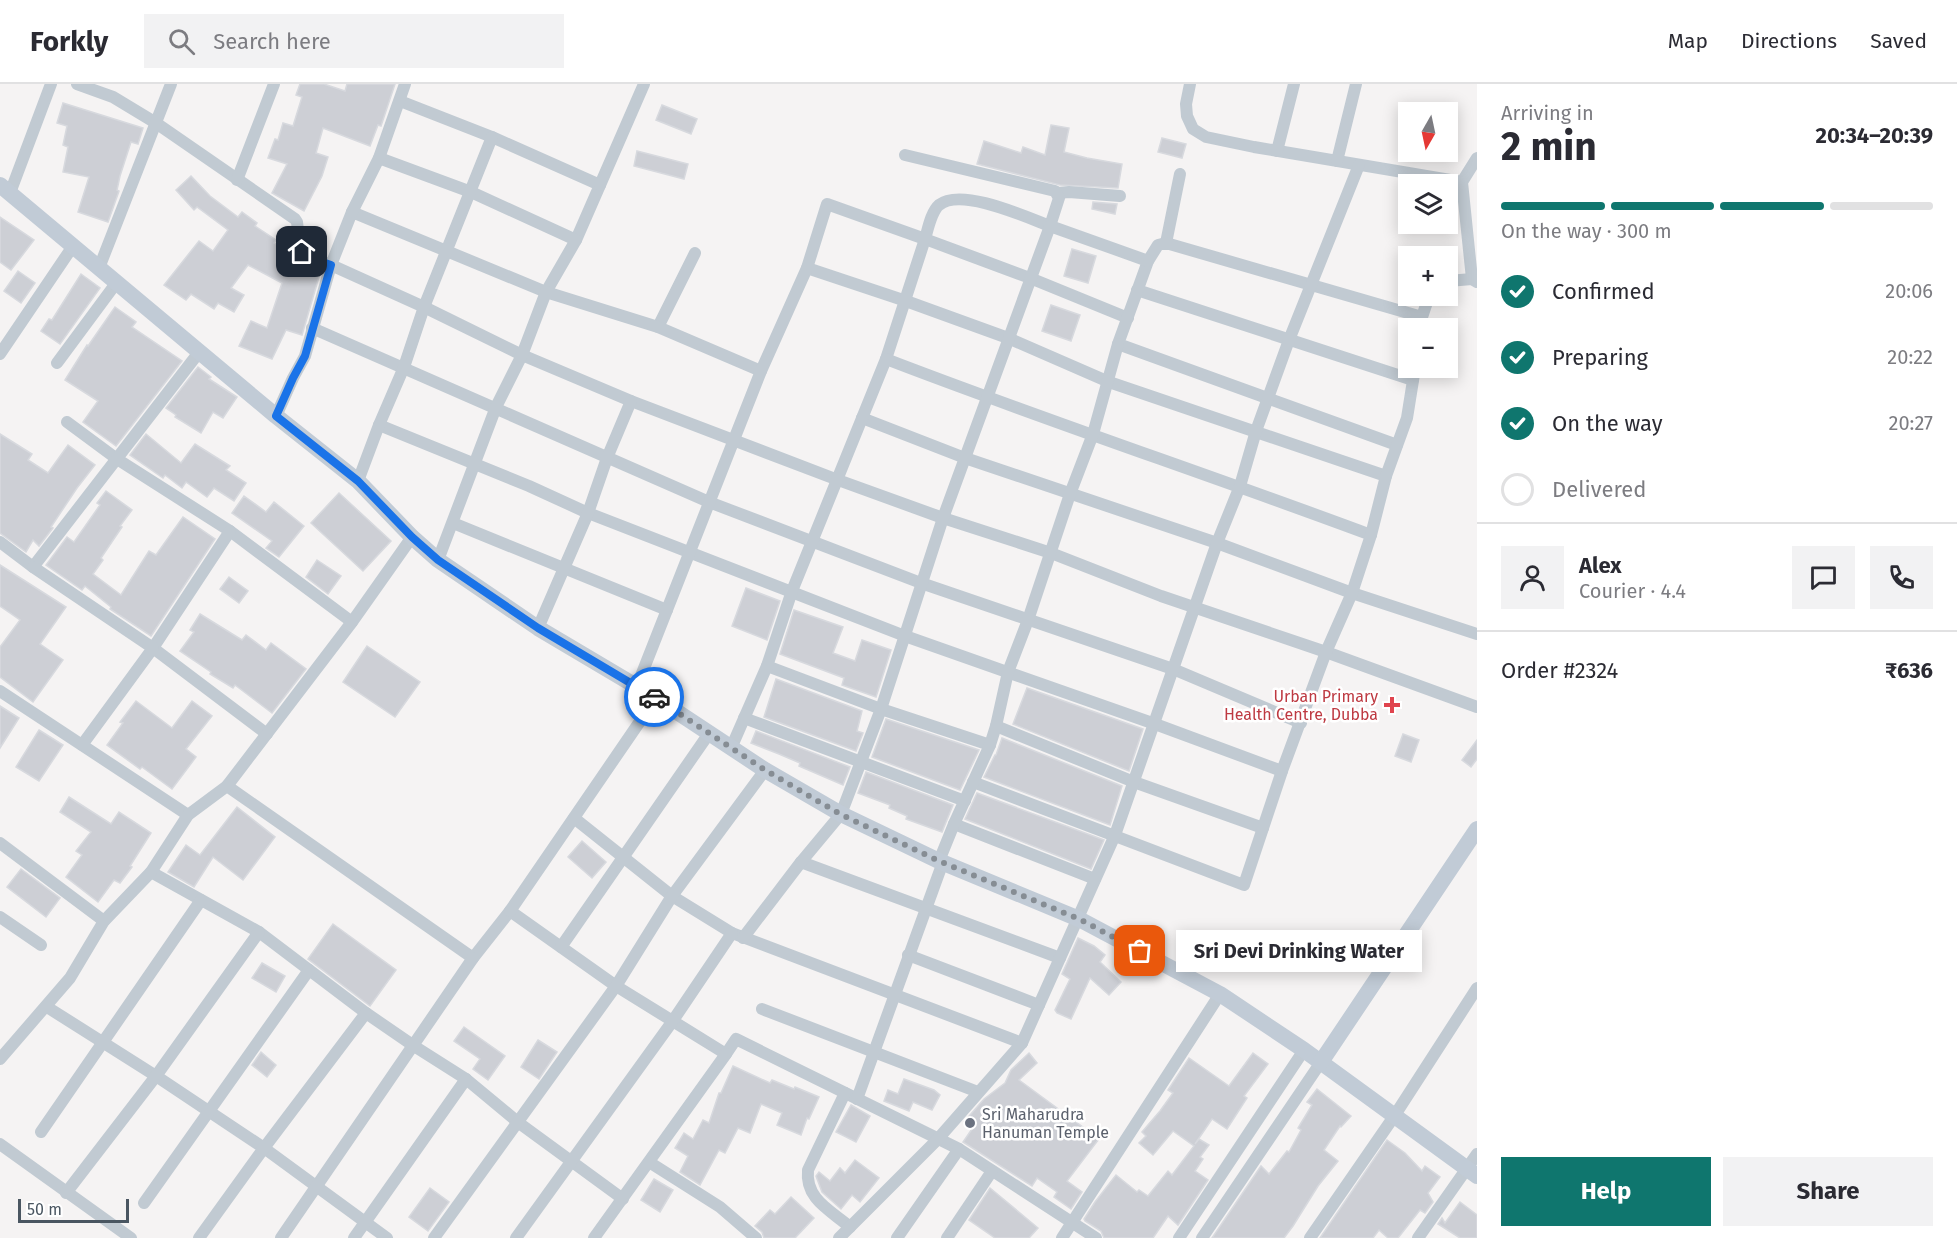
<!DOCTYPE html>
<meta charset="utf-8">
<style>
:root{--surface:#fff;--page:#f2f2f3;--text:#2b2b33;--muted:#7c7c81;--line:#e1e1e2;--accent:#0f766e}
body{margin:0;font-family:"Fira Sans",sans-serif;background:var(--page);color:var(--text);height:100vh;display:flex;flex-direction:column;font-size:22px;white-space:nowrap}
*{box-sizing:border-box;margin:0}
p{font-size:20px;color:var(--muted)}
.icon{flex:none;width:33px;height:33px;fill:none;stroke:currentColor;stroke-width:2;stroke-linecap:round;stroke-linejoin:round}
.map{position:relative;flex:1;overflow:hidden}
.details{display:flex;flex-direction:column;background:var(--surface);width:480px}
.details>*{flex:none}
.needle{width:39px;rotate:189deg}
.tools{position:absolute;left:1398px;top:18px;display:grid;gap:12px}
.tools a{display:grid;place-items:center;width:60px;height:60px;border-radius:0px;background:var(--surface);box-shadow:0 3px 15px #0003;font-size:30px}
.scale{position:absolute;left:18px;bottom:15px;width:111px;box-sizing:border-box;padding-left:6px;border:3px solid #4a5661;border-top:0;font-size:16px;line-height:21px;white-space:nowrap;color:#4a5661;-webkit-text-stroke:4px #fff;paint-order:stroke}
.pin{position:absolute;display:grid;place-items:center;width:51px;height:51px;color:#fff;margin:-26px;border-radius:12px;box-shadow:0 3px 9px #0006}
.courier{position:absolute;display:grid;place-items:center;width:60px;height:60px;margin:-30px;border:4px solid #1a73e8;border-radius:50%;background:#fff;color:#222;box-shadow:0 2px 8px #0007}
.bubble{position:absolute;height:42px;border-radius:0px;background:var(--surface);box-shadow:0 3px 15px #0003;font-size:20px;font-weight:700;line-height:42px;text-align:center}
.overview em{font-style:normal;font-weight:700}
.overview div{display:flex;flex-direction:column-reverse}
.overview{display:flex;align-items:center;justify-content:space-between;height:102px;padding:0 24px}
h1{font-size:39px;font-weight:700;line-height:45px}
.bar{display:grid;grid-template-columns:repeat(4,1fr);gap:9px 6px;align-content:center;height:72px;padding:0 24px}
.bar i{height:8px;border-radius:4px;background:var(--line)}
.bar .active{background:var(--accent)}
.bar p{grid-column:span 4}
.line{display:flex;align-items:center;gap:15px;padding:0 24px;border-top:2px solid var(--line)}
.line div{flex:1}
.round{display:grid;place-items:center;flex:none;width:63px;height:63px;border-radius:0px;background:var(--page)}
ol{padding:0 24px;list-style:none}
li{display:flex;align-items:center;gap:18px;height:66px}
li p{margin-inline-start:auto}
li .icon{padding:6px;border-radius:50%;background:var(--accent);color:#fff;stroke-width:4}
li:last-child{color:var(--muted)}
li i{width:33px;height:33px;border:3px solid var(--line);border-radius:50%}
.cta{display:flex;gap:12px;margin-top:auto;padding:12px 24px}
.cta a{flex:1;height:69px;border-radius:0px;background:var(--accent);color:#fff;font-size:24px;font-weight:700;line-height:69px;text-align:center}
.cta a+a{background:var(--page);color:var(--text)}
header{display:flex;align-items:center;gap:36px;box-sizing:border-box;height:84px;padding:0 30px;background:var(--surface);border-bottom:2px solid var(--line)}
header strong{font-size:28px}
nav{display:flex;gap:33px;margin-inline-start:auto;font-size:21px}
.search{width:420px;height:54px;background:var(--page);display:flex;align-items:center;gap:15px;box-sizing:border-box;padding:0 21px;border-radius:0px;color:var(--muted);font-size:22px}
main{display:flex;flex:1;min-height:0}
.map>svg:first-child{display:block}
.building{fill:#cdcfd5;stroke:#d7d9de;stroke-width:1.5}
.lines{fill:none;stroke-linecap:round;stroke-linejoin:round}
.minor{stroke:#c1cad2;stroke-width:12}
.secondary{stroke:#c1cbd6;stroke-width:16}
.done{stroke:#868d94;stroke-width:6;stroke-dasharray:0 10.8}
.route{stroke:#1a73e8;stroke-width:8}
.health-dot{fill:#e0444e;stroke:#fff;stroke-width:2}
.worship-dot{fill:#6b7280;stroke:#fff;stroke-width:2}
.labels{text-anchor:middle;dominant-baseline:central;stroke-width:5;stroke-linejoin:round;paint-order:stroke}
.health-label{font-size:16px;fill:#be3a42;stroke:#fff;text-anchor:end}
.worship-label{font-size:16px;fill:#5b616d;stroke:#fff;text-anchor:start}
</style>
<header>
<strong>Forkly</strong>
<div class="search"><svg class="icon" aria-label="search" viewBox="0 0 24 24"><circle cx="10" cy="10" r="6"/><path d="M15 15l6 6"/></svg>Search here</div>
<nav><a>Map</a><a>Directions</a><a>Saved</a></nav>
</header>
<main>
<div class="map">
<svg width="1477" height="1154" viewBox="0 0 1477 1154">
<rect width="100%" height="100%" fill="#f5f3f3"/>
<g class="building">
<polygon points="300,0 324,0 345,7 347,0 395,0 381,42 378,41 370,62 323,44 316,69 328,73 322,92 304,127 272,109 287,80 268,74 275,55 278,56 283,39 293,42 302,13 296,11"/>
<polygon points="63,19 143,44 138,60 131,58 120,92 117,106 119,107 108,138 78,128 89,93 63,88 68,63 63,61 67,42 57,39"/>
<polygon points="662,21 697,35 691,50 656,36"/>
<polygon points="1051,41 1069,44 1064,68 1087,74 1122,80 1118,104 1060,101 977,80 984,57 1021,69 1023,63 1045,71"/>
<polygon points="1162,54 1186,60 1182,74 1158,68"/>
<polygon points="637,67 688,80 684,95 634,82"/>
<polygon points="191,92 210,112 238,133 242,128 257,139 255,142 276,156 274,159 295,169 303,179 321,186 302,251 286,246 272,275 239,262 251,237 267,244 282,199 248,181 231,204 244,211 234,228 218,219 214,225 191,210 186,216 164,201 199,157 213,167 228,146 197,123 194,126 176,106"/>
<polygon points="1093,118 1117,120 1115,130 1092,125"/>
<polygon points="0,133 34,156 11,186 0,178"/>
<polygon points="1072,165 1096,172 1088,199 1064,192"/>
<polygon points="18,187 35,199 21,219 4,207"/>
<polygon points="81,190 100,204 60,260 41,247 49,235 52,236"/>
<polygon points="1051,221 1080,231 1071,257 1042,247"/>
<polygon points="115,223 136,238 132,243 182,277 116,362 83,338 98,317 65,296 87,261 88,262"/>
<polygon points="198,283 211,293 209,295 237,313 223,334 213,328 201,349 175,333 176,331 166,324"/>
<polygon points="0,350 32,370 28,376 48,389 68,361 95,381 77,404 51,443 53,444 39,462 33,456 26,468 0,449"/>
<polygon points="146,350 181,379 195,360 230,382 226,386 246,399 234,417 214,404 207,413 186,398 182,404 165,391 163,394 130,371"/>
<polygon points="106,407 132,426 120,442 122,443 101,474 103,476 93,490 121,511 149,467 156,471 183,433 215,455 151,552 110,525 111,523 85,502 82,506 46,481 67,453 74,458 100,421 97,419"/>
<polygon points="339,409 391,457 363,487 311,439"/>
<polygon points="244,412 266,428 274,418 304,442 279,473 266,464 272,457 232,429"/>
<polygon points="317,476 341,492 328,510 306,493"/>
<polygon points="0,481 66,523 40,560 63,576 33,618 0,593 0,563 20,536 0,522"/>
<polygon points="229,493 248,507 239,519 220,505"/>
<polygon points="746,504 780,517 767,556 732,542"/>
<polygon points="794,526 843,543 833,569 855,577 862,556 891,566 876,613 842,601 844,594 780,570"/>
<polygon points="200,530 242,556 246,551 266,566 271,559 306,585 272,629 235,601 233,604 210,590 211,588 180,567 194,548 190,546"/>
<polygon points="367,562 420,598 395,633 343,598"/>
<polygon points="776,595 862,627 857,647 863,649 856,667 764,633"/>
<polygon points="1027,604 1143,645 1129,687 1013,640"/>
<polygon points="136,617 172,644 192,617 212,632 186,665 196,673 172,705 142,683 140,685 107,661 123,639 120,638"/>
<polygon points="0,622 19,634 0,664"/>
<polygon points="886,635 979,666 960,706 872,673"/>
<polygon points="39,646 63,661 39,697 16,683"/>
<polygon points="756,647 850,683 843,701 799,682 800,679 779,670 751,659"/>
<polygon points="1403,650 1419,656 1411,678 1395,672"/>
<polygon points="1002,654 1122,702 1110,741 984,693 995,671 996,671"/>
<polygon points="1477,656 1477,675 1471,683 1462,676"/>
<polygon points="866,688 953,721 942,748 906,735 907,732 889,724 890,721 858,709"/>
<polygon points="977,709 1104,756 1091,785 965,735"/>
<polygon points="69,713 111,740 119,728 151,749 130,782 132,783 120,799 114,796 98,818 66,793 82,771 76,767 91,748 60,728"/>
<polygon points="237,723 275,753 243,796 213,773 194,803 168,788 186,761 200,771"/>
<polygon points="582,757 606,778 592,794 568,773"/>
<polygon points="21,785 60,814 46,833 7,803"/>
<polygon points="333,840 396,886 370,922 308,875"/>
<polygon points="1078,854 1094,862 1105,871 1100,878 1121,898 1109,911 1090,894 1071,935 1057,929 1055,926 1070,895 1062,890"/>
<polygon points="262,879 285,892 276,908 252,894"/>
<polygon points="464,943 505,972 488,996 473,985 480,975 454,957"/>
<polygon points="538,956 557,968 539,995 521,983"/>
<polygon points="261,968 276,981 267,993 252,981"/>
<polygon points="1029,969 1037,979 1019,996 1099,1055 1067,1097 1082,1108 1071,1125 1054,1113 1057,1108 1037,1094 1032,1102 963,1058 972,1045 964,1038 984,1015 1005,999 1011,986"/>
<polygon points="1253,969 1268,980 1244,1012 1247,1014 1227,1045 1212,1035 1195,1060 1199,1055 1209,1061 1200,1073 1203,1075 1195,1087 1208,1096 1178,1141 1168,1132 1153,1154 1104,1154 1101,1147 1085,1137 1084,1135 1095,1118 1116,1091 1137,1108 1139,1106 1148,1112 1168,1087 1172,1091 1194,1062 1173,1047 1153,1071 1139,1059 1146,1052 1142,1048 1160,1027 1173,1009 1168,1006 1189,974 1229,1002"/>
<polygon points="733,982 770,999 772,996 794,1005 795,1003 819,1013 809,1035 807,1034 801,1051 777,1041 782,1029 761,1020 750,1049 738,1044 725,1069 719,1066 700,1101 680,1088 688,1072 675,1064 684,1049 693,1055 703,1036 709,1039 719,1009 721,1009"/>
<polygon points="904,995 934,1006 940,1011 932,1026 913,1018 909,1027 884,1017 888,1006 898,1010"/>
<polygon points="1317,1005 1351,1032 1341,1043 1340,1042 1324,1066 1338,1077 1318,1102 1293,1142 1284,1154 1212,1154 1261,1082 1269,1090 1287,1067 1289,1068 1301,1046 1298,1044 1312,1021 1307,1018"/>
<polygon points="851,1021 870,1032 856,1058 836,1048"/>
<polygon points="1387,1056 1405,1069 1422,1087 1425,1082 1440,1093 1428,1109 1433,1118 1425,1129 1420,1126 1398,1154 1388,1154 1379,1146 1373,1154 1320,1154"/>
<polygon points="855,1076 879,1094 860,1118 852,1111 841,1125 822,1108 816,1092 819,1088 830,1097 840,1084 845,1089"/>
<polygon points="654,1095 673,1106 660,1128 641,1116"/>
<polygon points="430,1104 449,1118 428,1147 409,1133"/>
<polygon points="990,1104 1038,1144 1029,1154 995,1154 969,1136"/>
<polygon points="791,1113 814,1134 795,1154 764,1154 762,1148 755,1142 770,1126 775,1130"/>
<polygon points="1460,1118 1477,1131 1477,1154 1460,1154 1438,1140 1442,1134 1445,1139"/>
</g>
<g class="lines">
<g class="minor">
<path d="M77,0L113,13L156,39L295,135L297,138C301,172 299,170 331,181L352,128L546,208L576,156L600,101L492,53L400,17"/>
<polyline points="1190,0 1186,20 1187,32 1193,45 1206,53 1254,63 1462,98"/>
<polyline points="1277,67 1294,0"/>
<polyline points="379,74 471,108 576,156"/>
<polyline points="1337,77 1356,0"/>
<polyline points="237,96 274,0"/>
<polyline points="600,101 644,0"/>
<polyline points="10,109 51,0"/>
<polyline points="1058,109 1069,108 1120,112"/>
<polyline points="352,128 379,74 405,0"/>
<polyline points="1166,159 1180,90"/>
<polyline points="99,184 171,0"/>
<polyline points="807,184 906,217 1008,254 1109,298 1386,392"/>
<polyline points="1472,195 1462,98 1477,74"/>
<polyline points="1448,197 1472,195 1477,198"/>
<polyline points="1137,206 1413,296"/>
<polyline points="658,243 695,169"/>
<polyline points="312,244 709,418 921,499 1173,585 1301,639"/>
<polyline points="0,270 73,162"/>
<polyline points="886,275 925,155 1030,194 1128,234"/>
<polyline points="57,279 117,198"/>
<polyline points="276,332 293,294 305,272 331,181 424,223 522,271 631,317 838,396 943,434 1051,469 1161,512 1326,568 1477,623"/>
<polyline points="862,334 965,374 1217,459 1352,509 1477,550"/>
<polyline points="67,338 117,375 230,447 352,538"/>
<polyline points="379,341 529,402 588,429 905,552 1155,640 1282,687"/>
<polyline points="1397,361 1118,260 1148,177 1158,161 1166,159 1422,233 1429,212"/>
<polyline points="358,397 379,341 404,283 424,223 492,53"/>
<polyline points="453,439 667,526"/>
<polyline points="230,447 153,564 267,650"/>
<polyline points="0,458 33,483 200,267"/>
<polyline points="438,476 496,323 522,271 546,208 658,243 761,287"/>
<polyline points="33,483 153,564 82,661"/>
<polyline points="538,544 588,429 607,374 631,317"/>
<polyline points="767,582 881,625 990,661"/>
<path d="M637,602L761,287L807,184L827,120L925,155C928,145 931,128 939,121C961,103 1026,133 1050,142L1059,114L1055,107L905,71"/>
<polyline points="0,607 188,731"/>
<polyline points="744,634 965,717"/>
<polyline points="996,642 1134,698 1263,744"/>
<path d="M732,662L767,582L792,507L886,275C1047,337 1210,391 1371,451"/>
<polyline points="973,698 1244,801 1282,687 1326,568 1352,509 1371,451 1386,392 1407,334 1415,284"/>
<polyline points="227,702 473,874 510,827 616,902 726,970 736,955 959,1065 1096,1154"/>
<polyline points="574,734 672,812 732,849 1022,959"/>
<polyline points="954,740 1095,795"/>
<polyline points="0,759 104,837"/>
<polyline points="939,777 954,740 990,661 996,642 1008,588 1028,536 1070,410 1093,350 1118,260"/>
<polyline points="801,778 1060,874"/>
<polyline points="151,788 259,848 366,929 414,962 466,995 519,1039 623,1115"/>
<polyline points="510,827 656,614"/>
<polyline points="0,833 41,861"/>
<polyline points="743,854 801,778 841,730 881,625 943,434 1050,142 1148,177"/>
<polyline points="561,863 710,648"/>
<polyline points="908,871 1039,921"/>
<polyline points="47,923 156,992 264,1064 387,1154"/>
<polyline points="762,925 978,1008"/>
<polyline points="0,975 70,894 104,837 151,788 188,731 227,702 352,538 412,453"/>
<path d="M845,1009L808,1086C805,1115 830,1126 850,1143"/>
<polyline points="857,1015 943,778"/>
<polyline points="41,1048 201,816"/>
<polyline points="0,1060 131,1154"/>
<polyline points="649,1078 720,1123 756,1154"/>
<polyline points="66,1109 156,992 259,848"/>
<polyline points="144,1119 309,886"/>
<polyline points="199,1154 264,1064 366,929"/>
<polyline points="281,1154 473,874"/>
<polyline points="354,1154 466,995"/>
<polyline points="434,1154 616,902 672,812 765,686"/>
<polyline points="516,1154 672,938 732,849"/>
<polyline points="594,1154 726,970"/>
<polyline points="839,1154 937,1056 1022,959 1115,751 1217,459 1240,402 1256,347 1289,256 1359,81"/>
<polyline points="897,1154 959,1065"/>
<polyline points="947,1154 992,1087"/>
<polyline points="1062,1154 1220,910"/>
<polyline points="1179,1154 1304,966"/>
<polyline points="1202,1154 1321,978"/>
<polyline points="1310,1154 1395,1031 1477,904"/>
<polyline points="1418,1154 1477,1070"/>
</g>
<g class="secondary">
<polyline points="0,101 276,332 358,397 412,453 438,476 538,544 656,614 765,686 841,730 939,777 1079,835 1220,910 1304,966 1477,1092"/>
<polyline points="1321,978 1477,745"/>
</g>
</g>
<g class="lines">
<polyline class="done" points="654,613 765,686 840,730 939,777 1079,835 1140,867"/>
<polyline class="route" points="302,168 307,173 331,181 305,272 293,294 276,332 358,397 412,453 438,476 538,544 654,613"/>
</g>
<path class="health-dot" d="M1389 612h6v6h6v6h-6v6h-6v-6h-6v-6h6z"/>
<circle class="worship-dot" cx="970" cy="1039" r="6"/>
<g class="labels">
<g class="health-label">
<text x="1378" y="612">Urban Primary<tspan x="1378" dy="18">Health Centre, Dubba</tspan></text>
</g>
<g class="worship-label">
<text x="982" y="1030">Sri Maharudra<tspan x="982" dy="18">Hanuman Temple</tspan></text>
</g>
</g>
</svg>
<div class="tools">
<a><svg class="needle" viewBox="-14 -14 28 28"><path d="M0-13l5 13h-10z" fill="#e53935"/><path d="M0 13l5-13h-10z" fill="#7c7c81"/></svg></a>
<a><svg class="icon" aria-label="layers" viewBox="0 0 24 24"><path d="M12 4l9 5-9 5-9-5zM3 14l9 5 9-5"/></svg></a>
<a>+</a>
<a>−</a>
</div>
<div class="scale">50 m</div>
<div class="pin" style="left:1140px;top:867px;background:#ea580c"><svg class="icon" aria-label="bag" viewBox="0 0 24 24"><path d="M5 8h14l-1 12H6zM9 8a3 3 0 0 1 6 0"/></svg></div>
<div class="pin" style="left:302px;top:168px;background:#1f2937"><svg class="icon" aria-label="home" viewBox="0 0 24 24"><path d="M3 11l9-7 9 7M6 9v11h12V9"/></svg></div>
<div class="courier" style="left:654px;top:613px"><svg class="icon" aria-label="car" viewBox="0 0 24 24"><path d="M5 17H2v-5l4-1 3-4h7l3 4 3 1v5h-3M9 17h6M6 11h13"/><circle cx="7" cy="17" r="2"/><circle cx="17" cy="17" r="2"/></svg></div>
<div class="bubble" style="left:1176px;top:846px;width:246px">Sri Devi Drinking Water</div>
</div>
<section class="details">
<div class="overview"><div><h1>2 min</h1><p>Arriving in</p></div><em>20:34–20:39</em></div>
<div class="bar"><i class="active"></i><i class="active"></i><i class="active"></i><i></i><p>On the way · 300 m</p></div>
<ol>
<li><svg class="icon" aria-label="check" viewBox="0 0 24 24"><path d="M5 12l5 5 9-10"/></svg>Confirmed<p>20:06</p></li>
<li><svg class="icon" aria-label="check" viewBox="0 0 24 24"><path d="M5 12l5 5 9-10"/></svg>Preparing<p>20:22</p></li>
<li><svg class="icon" aria-label="check" viewBox="0 0 24 24"><path d="M5 12l5 5 9-10"/></svg>On the way<p>20:27</p></li>
<li><i></i>Delivered</li>
</ol>
<div class="line" style="height:108px"><a class="round"><svg class="icon" aria-label="person" viewBox="0 0 24 24"><circle cx="12" cy="8" r="4"/><path d="M4 21q1-7 8-7t8 7"/></svg></a><div><b>Alex</b><p>Courier · 4.4</p></div><a class="round"><svg class="icon" aria-label="chat" viewBox="0 0 24 24"><path d="M4 5h16v11H9l-5 4z"/></svg></a><a class="round"><svg class="icon" aria-label="phone" viewBox="0 0 24 24"><path d="M5 4h4l2 5-3 2q2 4 5 5l2-3 5 2v4C11 20 4 13 5 4z"/></svg></a></div>
<div class="line" style="height:78px"><div>Order #2324</div><b>₹636</b></div>
<div class="cta"><a>Help</a><a>Share</a></div>
</section>
</main>
